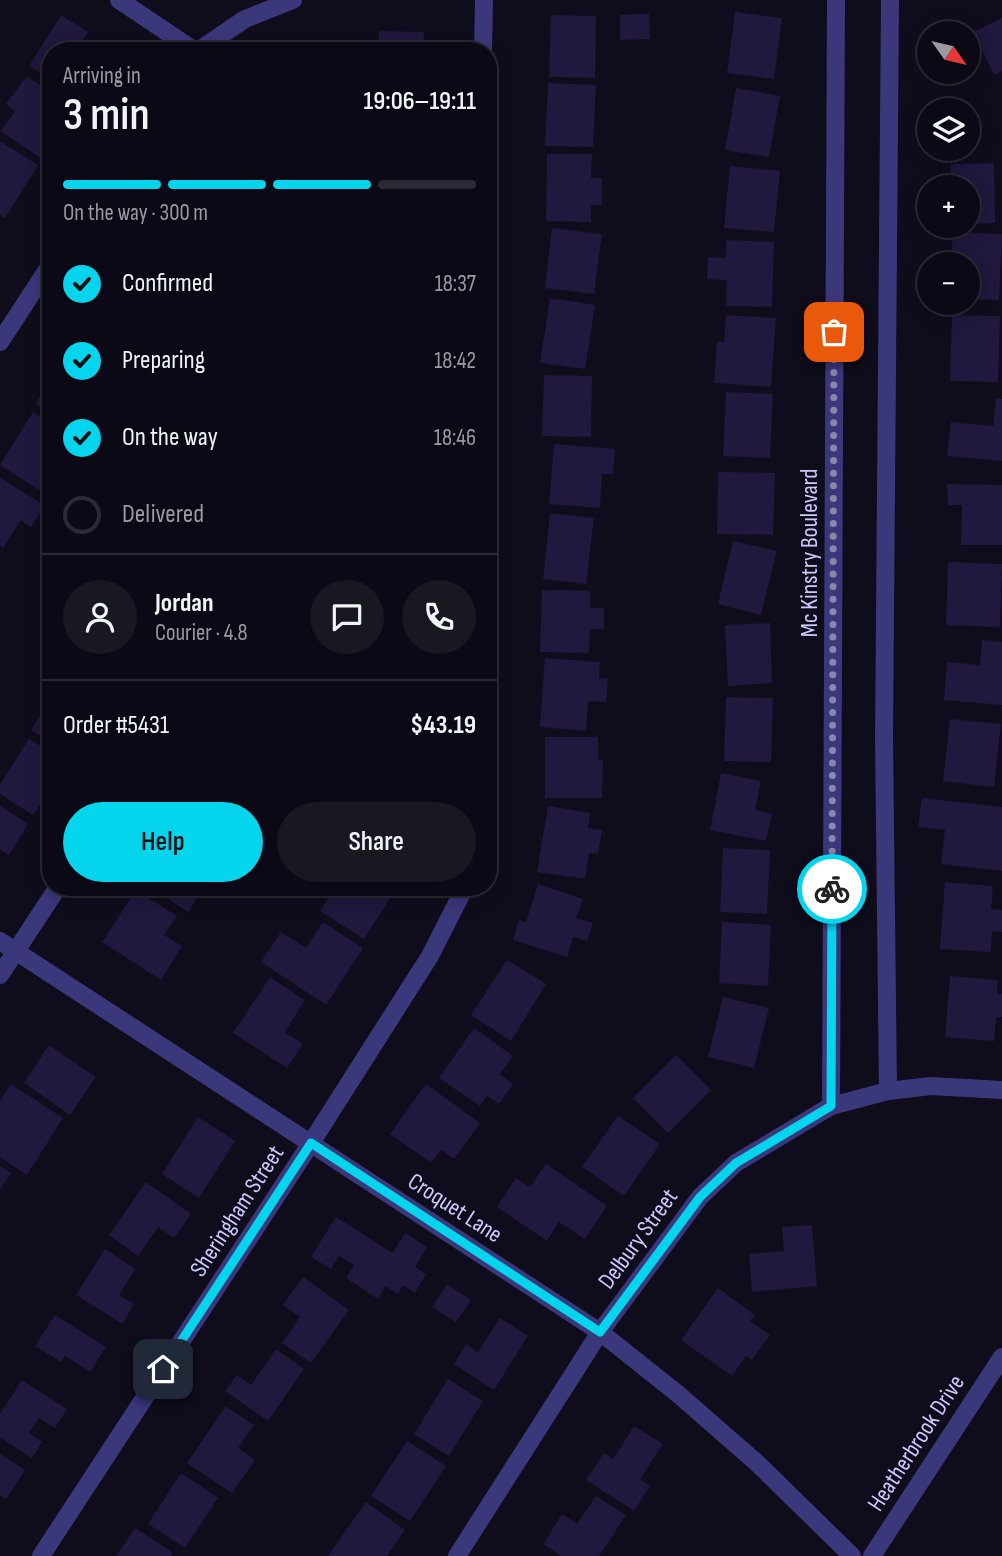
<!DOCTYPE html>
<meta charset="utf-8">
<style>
:root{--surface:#0b0915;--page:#191722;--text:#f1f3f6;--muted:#9a9aa0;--line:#2b2a34;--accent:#05d4ed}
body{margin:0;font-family:"Sofia Sans Condensed",sans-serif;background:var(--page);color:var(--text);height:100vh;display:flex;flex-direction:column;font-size:26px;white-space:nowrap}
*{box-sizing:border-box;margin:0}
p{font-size:23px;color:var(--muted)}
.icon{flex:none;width:38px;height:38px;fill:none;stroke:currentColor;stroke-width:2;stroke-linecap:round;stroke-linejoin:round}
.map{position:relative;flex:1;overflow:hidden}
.drawer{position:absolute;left:42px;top:42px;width:455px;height:854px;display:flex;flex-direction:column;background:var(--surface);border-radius:28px;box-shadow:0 4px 18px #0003,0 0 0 2px var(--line)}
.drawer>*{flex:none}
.needle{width:46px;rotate:124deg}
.controls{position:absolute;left:917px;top:21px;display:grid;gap:14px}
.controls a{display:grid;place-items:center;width:63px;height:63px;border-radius:50%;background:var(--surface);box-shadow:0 4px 18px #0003,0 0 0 2px var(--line);font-size:35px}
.pin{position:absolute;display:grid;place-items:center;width:60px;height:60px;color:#fff;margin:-30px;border-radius:14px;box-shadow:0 4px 10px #0006}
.courier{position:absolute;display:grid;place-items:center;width:70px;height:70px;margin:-35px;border:5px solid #05d4ed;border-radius:50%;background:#fff;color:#222;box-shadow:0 2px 9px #0007}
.summary em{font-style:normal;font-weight:600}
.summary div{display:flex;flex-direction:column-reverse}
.summary{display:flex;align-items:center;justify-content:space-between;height:119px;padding:0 21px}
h1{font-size:46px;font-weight:600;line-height:52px}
.bar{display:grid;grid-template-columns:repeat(4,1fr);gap:10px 7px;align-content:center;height:84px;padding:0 21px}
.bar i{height:9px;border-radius:5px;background:var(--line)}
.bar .current{background:var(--accent)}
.bar p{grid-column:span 4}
.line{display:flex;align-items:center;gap:18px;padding:0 21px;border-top:2px solid var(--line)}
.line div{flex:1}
.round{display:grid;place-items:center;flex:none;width:74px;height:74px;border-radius:37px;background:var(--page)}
ol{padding:0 21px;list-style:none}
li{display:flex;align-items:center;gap:21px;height:77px}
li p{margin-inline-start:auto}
li .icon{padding:7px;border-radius:50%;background:var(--accent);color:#111;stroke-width:4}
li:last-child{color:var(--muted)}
li i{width:38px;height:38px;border:4px solid var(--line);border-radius:50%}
.primary-button{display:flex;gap:14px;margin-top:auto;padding:14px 21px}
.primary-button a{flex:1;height:80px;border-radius:42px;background:var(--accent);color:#111;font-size:28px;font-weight:600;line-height:80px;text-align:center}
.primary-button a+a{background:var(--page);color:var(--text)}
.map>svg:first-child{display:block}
.building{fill:#20183d}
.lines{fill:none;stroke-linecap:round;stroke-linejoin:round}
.minor{stroke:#3b377b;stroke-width:18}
.tertiary{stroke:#3b377b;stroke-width:18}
.done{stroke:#8c86af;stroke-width:7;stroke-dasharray:0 12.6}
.route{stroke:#05d4ed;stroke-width:9}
.labels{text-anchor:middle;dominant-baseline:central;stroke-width:5;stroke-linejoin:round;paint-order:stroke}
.street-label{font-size:24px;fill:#cfc8fe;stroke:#0f0c1c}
</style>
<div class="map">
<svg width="1002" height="1556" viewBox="0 0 1002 1556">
<rect width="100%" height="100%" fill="#0f0c1c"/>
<g class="building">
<polygon points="735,12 782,18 774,79 727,73"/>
<polygon points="649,14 650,39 620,40 620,15"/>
<polygon points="61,15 88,32 76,51 51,51 51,80 29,66"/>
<polygon points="551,15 596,16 595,78 549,77"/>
<polygon points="1002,18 1002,71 994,75 973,32"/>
<polygon points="379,31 424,32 423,51 379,51"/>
<polygon points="27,76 51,93 51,142 40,158 1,131 15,111 6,104"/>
<polygon points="548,83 596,85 593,147 545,146"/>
<polygon points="736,88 780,96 769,157 725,150"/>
<polygon points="0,141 38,165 5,218 0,215"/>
<polygon points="547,154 592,154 591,178 602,178 602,205 591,205 591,222 546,221"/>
<polygon points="994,163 995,223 968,224 968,187 951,187 951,164"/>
<polygon points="730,166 780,171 774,232 724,228"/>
<polygon points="552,228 602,234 594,294 545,288"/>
<polygon points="953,232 1002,234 999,300 968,299 968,264 951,264"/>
<polygon points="726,240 774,242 772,307 726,306 727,280 707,279 708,257 726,258"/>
<polygon points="550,298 595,305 585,369 540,363"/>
<polygon points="726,315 776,318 771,387 714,383 717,342 724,342"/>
<polygon points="952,315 1000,316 998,382 950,381"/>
<polygon points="544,375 592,376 591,437 542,436"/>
<polygon points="51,381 51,415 35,404"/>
<polygon points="726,392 773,394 770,458 723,456"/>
<polygon points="996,398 1002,399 1002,461 947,456 951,422 993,426"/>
<polygon points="33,412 51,424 51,472 39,490 0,465"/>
<polygon points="554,444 615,449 613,474 602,474 600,508 549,504"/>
<polygon points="718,472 775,473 773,535 717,534"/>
<polygon points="0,477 45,506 31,527 21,520 3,548 0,546"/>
<polygon points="947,484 1002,485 1002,545 961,545 962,505 948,505"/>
<polygon points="550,513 594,518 586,584 543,579"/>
<polygon points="733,541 777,551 761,615 718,604"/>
<polygon points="948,562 1002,564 1000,627 946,625"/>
<polygon points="542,590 590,591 590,608 604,608 604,629 590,629 589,653 540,652"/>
<polygon points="770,623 772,683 728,686 725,625"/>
<polygon points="982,640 1002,642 1002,705 944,700 947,662 980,665"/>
<polygon points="545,658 600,662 599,678 608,679 606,702 588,701 586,731 540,727"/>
<polygon points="726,697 773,698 771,762 724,761"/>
<polygon points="51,699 51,742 31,730"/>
<polygon points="950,719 1001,724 994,787 943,781"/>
<polygon points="545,737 598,737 598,760 603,760 602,798 545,798"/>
<polygon points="29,739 51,752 51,787 33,815 0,794 0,784"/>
<polygon points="721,773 761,781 755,810 772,814 766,841 710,830"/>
<polygon points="922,798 1002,807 1002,871 941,864 945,830 918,827"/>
<polygon points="0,806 28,824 9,855 0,849"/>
<polygon points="548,806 590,813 588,828 602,830 598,854 589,853 585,879 537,872"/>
<polygon points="723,848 770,850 767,914 720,912"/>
<polygon points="945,882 993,886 991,909 1002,910 1002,932 992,931 991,952 940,949"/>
<polygon points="538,884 583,899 576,918 593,923 587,941 573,937 567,957 513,940 519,920 526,922"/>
<polygon points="150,887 204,887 188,912"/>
<polygon points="335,887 397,887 364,939 320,911"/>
<polygon points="136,890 177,916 164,935 182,946 161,980 102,942"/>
<polygon points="323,922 363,948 326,1005 261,962 281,932 306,948"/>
<polygon points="722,922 771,925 768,986 719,983"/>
<polygon points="507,960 546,984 511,1041 471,1015"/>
<polygon points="950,976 998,980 997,994 1002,994 1002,1017 996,1017 994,1041 945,1037"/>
<polygon points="270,977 305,1000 285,1032 303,1044 287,1068 233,1033"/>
<polygon points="723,997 769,1008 754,1068 708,1057"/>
<polygon points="474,1028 513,1056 500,1074 513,1084 499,1104 487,1096 480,1106 439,1078"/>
<polygon points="49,1045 96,1077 70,1115 24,1083"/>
<polygon points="676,1055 711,1090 668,1133 633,1098"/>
<polygon points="11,1084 63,1118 27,1175 0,1157 0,1101"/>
<polygon points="426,1084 480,1123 454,1159 441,1150 431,1163 390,1134"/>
<polygon points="618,1116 660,1144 624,1196 582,1167"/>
<polygon points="198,1117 235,1141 199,1198 162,1174"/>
<polygon points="546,1164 607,1206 585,1239 559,1222 547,1241 497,1207 516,1178 530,1187"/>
<polygon points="0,1166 11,1173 0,1190"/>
<polygon points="146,1182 191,1214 174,1238 158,1227 138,1256 109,1235"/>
<polygon points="336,1217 393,1253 405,1233 427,1247 415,1267 426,1274 415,1293 403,1285 398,1294 386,1286 378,1299 346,1278 354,1265 339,1256 331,1269 311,1257"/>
<polygon points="812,1225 817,1286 752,1292 749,1254 784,1251 782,1227"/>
<polygon points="105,1249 135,1269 119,1295 134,1304 122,1324 76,1295"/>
<polygon points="303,1277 349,1310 311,1363 282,1343 300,1317 283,1305"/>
<polygon points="447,1284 471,1300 456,1322 432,1307"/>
<polygon points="718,1288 755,1315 750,1321 770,1335 752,1360 746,1356 732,1376 681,1340"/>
<polygon points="55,1315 106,1347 90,1372 65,1356 61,1362 35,1346"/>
<polygon points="500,1318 528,1336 494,1390 454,1364 466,1344 478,1352"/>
<polygon points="276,1349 304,1369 268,1421 225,1391 237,1375 251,1385"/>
<polygon points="448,1379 483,1401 449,1456 414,1434"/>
<polygon points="22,1380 67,1409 55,1428 39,1418 29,1433 42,1442 32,1458 0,1437 0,1414"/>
<polygon points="226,1406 254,1425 238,1448 255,1460 232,1493 187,1463"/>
<polygon points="634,1426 663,1444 640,1479 650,1486 634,1511 586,1480 604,1453 613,1459"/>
<polygon points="407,1441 446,1466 410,1521 371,1496"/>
<polygon points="0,1454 25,1470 6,1499 0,1495"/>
<polygon points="181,1473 218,1498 185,1548 148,1524"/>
<polygon points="596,1496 626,1515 599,1556 561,1556 543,1544 562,1514 577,1524"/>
<polygon points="366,1502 405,1530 387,1556 328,1556"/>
<polygon points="135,1528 173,1553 171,1556 116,1556"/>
</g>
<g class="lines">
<g class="minor">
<polyline points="119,0 195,51"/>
<polyline points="198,51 245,19 293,0"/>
<polyline points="483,51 484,0"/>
<polyline points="0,342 51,264"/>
<polyline points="0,975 58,887"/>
<polyline points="888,1091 884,736 890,0"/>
<polyline points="831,1106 836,0"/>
<polyline points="41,1556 311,1143 430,956 461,895 462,887"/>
<polyline points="457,1556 600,1332 700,1197 736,1163 831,1106 888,1091 931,1086 1002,1090"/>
<polyline points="872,1556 1002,1357"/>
</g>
<polyline class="tertiary" points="0,941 600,1332 678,1394 757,1463 852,1556"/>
</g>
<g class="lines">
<polyline class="done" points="832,889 834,332"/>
<polyline class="route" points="163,1369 311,1143 600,1332 700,1197 736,1163 831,1106 832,889"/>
</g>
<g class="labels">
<g class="street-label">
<text transform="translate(809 553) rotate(-90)">Mc Kinstry Boulevard</text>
<text transform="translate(455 1208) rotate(33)">Croquet Lane</text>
<text transform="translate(237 1211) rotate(-57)">Sheringham Street</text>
<text transform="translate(638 1239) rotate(-54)">Delbury Street</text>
<text transform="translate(916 1443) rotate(-57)">Heatherbrook Drive</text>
</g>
</g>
</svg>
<div class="controls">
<a><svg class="needle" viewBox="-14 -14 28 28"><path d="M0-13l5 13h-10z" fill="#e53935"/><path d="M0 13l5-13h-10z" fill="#9a9aa0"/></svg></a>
<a><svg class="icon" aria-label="layers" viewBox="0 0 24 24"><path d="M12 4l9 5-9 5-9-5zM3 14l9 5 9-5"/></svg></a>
<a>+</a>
<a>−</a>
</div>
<div class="pin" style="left:834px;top:332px;background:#ea580c"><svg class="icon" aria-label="bag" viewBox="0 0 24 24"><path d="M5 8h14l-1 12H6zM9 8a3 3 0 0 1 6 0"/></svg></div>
<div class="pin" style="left:163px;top:1369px;background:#1f2937"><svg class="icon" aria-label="home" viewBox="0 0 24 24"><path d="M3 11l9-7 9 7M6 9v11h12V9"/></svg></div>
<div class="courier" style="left:832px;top:889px"><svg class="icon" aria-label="bike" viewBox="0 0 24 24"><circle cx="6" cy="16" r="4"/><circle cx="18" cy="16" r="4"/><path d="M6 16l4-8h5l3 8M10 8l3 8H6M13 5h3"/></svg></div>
<section class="drawer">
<div class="summary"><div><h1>3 min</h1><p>Arriving in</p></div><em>19:06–19:11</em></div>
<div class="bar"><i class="current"></i><i class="current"></i><i class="current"></i><i></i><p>On the way · 300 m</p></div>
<ol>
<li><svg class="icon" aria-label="check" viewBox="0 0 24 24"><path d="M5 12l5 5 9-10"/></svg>Confirmed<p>18:37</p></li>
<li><svg class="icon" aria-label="check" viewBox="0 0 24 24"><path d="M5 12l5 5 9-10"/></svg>Preparing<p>18:42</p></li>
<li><svg class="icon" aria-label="check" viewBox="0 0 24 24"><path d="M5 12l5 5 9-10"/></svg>On the way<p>18:46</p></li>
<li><i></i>Delivered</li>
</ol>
<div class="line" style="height:126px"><a class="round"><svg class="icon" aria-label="person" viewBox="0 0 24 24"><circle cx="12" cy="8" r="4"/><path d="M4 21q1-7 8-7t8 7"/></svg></a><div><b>Jordan</b><p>Courier · 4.8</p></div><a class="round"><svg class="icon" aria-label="chat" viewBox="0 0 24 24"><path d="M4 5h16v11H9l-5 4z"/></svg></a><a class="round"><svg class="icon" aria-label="phone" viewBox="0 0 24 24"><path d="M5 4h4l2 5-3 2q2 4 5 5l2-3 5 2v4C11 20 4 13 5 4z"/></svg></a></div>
<div class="line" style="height:91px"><div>Order #5431</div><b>$43.19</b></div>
<div class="primary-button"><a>Help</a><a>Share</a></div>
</section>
</div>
